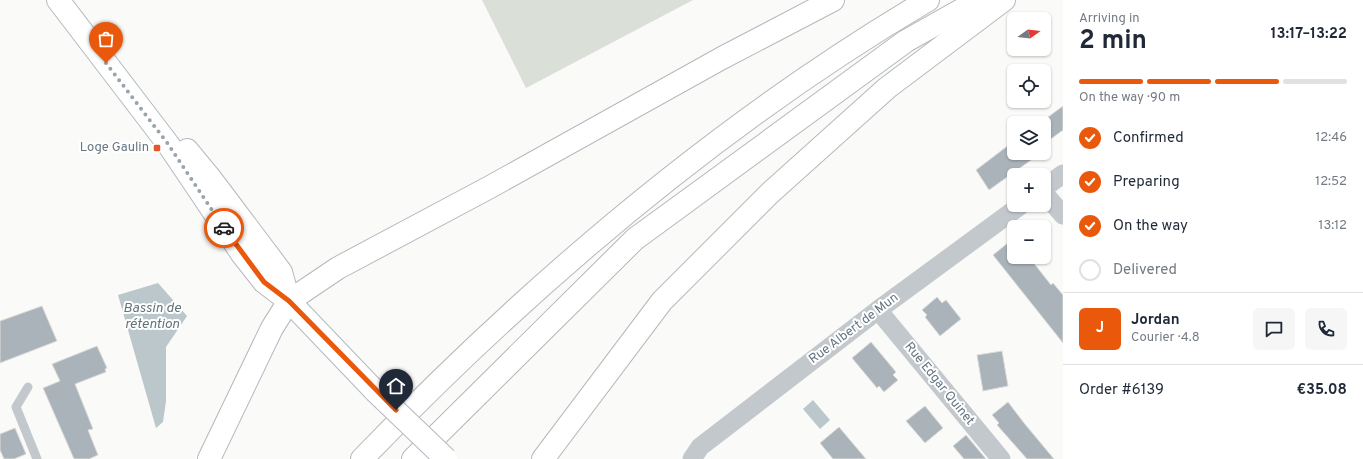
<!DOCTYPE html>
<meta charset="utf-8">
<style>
:root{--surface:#fff;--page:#f6f6f7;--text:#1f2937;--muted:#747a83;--line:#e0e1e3;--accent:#ea580c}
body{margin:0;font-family:Overpass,sans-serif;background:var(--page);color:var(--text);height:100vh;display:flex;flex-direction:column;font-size:15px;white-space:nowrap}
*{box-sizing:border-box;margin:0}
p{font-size:13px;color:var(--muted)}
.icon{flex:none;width:22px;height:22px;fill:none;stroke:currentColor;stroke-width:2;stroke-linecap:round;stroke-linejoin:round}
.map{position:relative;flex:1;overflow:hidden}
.panel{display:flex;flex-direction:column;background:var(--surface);width:300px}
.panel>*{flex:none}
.needle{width:26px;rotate:75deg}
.controls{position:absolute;left:1007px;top:12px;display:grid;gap:8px}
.controls a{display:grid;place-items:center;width:44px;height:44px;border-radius:6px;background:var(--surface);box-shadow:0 1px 3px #0004;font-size:20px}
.pin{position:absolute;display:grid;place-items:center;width:34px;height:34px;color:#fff;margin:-41px -17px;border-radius:50% 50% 50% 0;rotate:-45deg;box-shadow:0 0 4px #0007}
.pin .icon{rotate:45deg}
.courier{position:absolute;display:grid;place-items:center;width:40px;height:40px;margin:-20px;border:3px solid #ea580c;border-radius:50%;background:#fff;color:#222;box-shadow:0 1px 5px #0007}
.head em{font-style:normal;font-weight:700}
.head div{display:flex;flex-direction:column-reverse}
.head{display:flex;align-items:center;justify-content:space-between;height:68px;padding:0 16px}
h1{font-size:26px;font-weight:700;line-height:30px}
.bar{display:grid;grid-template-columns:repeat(4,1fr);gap:6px 4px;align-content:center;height:48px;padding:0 16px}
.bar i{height:5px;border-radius:3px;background:var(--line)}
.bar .active{background:var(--accent)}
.bar p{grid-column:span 4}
.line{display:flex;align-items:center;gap:10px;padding:0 16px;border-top:1px solid var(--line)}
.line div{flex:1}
.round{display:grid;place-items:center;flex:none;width:42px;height:42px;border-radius:6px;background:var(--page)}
ol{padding:0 16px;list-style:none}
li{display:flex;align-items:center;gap:12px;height:44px}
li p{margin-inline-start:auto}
li .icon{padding:4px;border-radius:50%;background:var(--accent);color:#fff;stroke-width:4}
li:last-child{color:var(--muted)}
li i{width:22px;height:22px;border:2px solid var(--line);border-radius:50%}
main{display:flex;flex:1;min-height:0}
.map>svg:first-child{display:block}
.green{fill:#dadfd7}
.water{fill:#bbc7cb}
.building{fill:#aab3b9;stroke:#dcdcda}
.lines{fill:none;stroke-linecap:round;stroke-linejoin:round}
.secondary-casing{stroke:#b3babf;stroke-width:24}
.highway-casing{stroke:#b4b9bd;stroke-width:24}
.lane{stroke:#c3c8cc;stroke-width:9}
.street{stroke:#c3c8cc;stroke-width:19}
.secondary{stroke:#fff;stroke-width:22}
.highway{stroke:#fff;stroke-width:22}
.secondary-bridge-casing{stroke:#b3babf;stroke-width:24;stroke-linecap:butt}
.secondary-bridge{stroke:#fff;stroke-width:22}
.done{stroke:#99a4ac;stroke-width:4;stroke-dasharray:0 7.2}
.route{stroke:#ea580c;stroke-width:5}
.poi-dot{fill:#e4572e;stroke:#fff;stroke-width:1.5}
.labels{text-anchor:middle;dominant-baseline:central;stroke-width:4;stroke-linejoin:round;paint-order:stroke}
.poi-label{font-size:13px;fill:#657683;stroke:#fff;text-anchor:end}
.street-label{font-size:13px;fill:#657683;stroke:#fff}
.water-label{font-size:14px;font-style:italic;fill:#60757c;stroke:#fff}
</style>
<main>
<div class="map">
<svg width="1063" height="459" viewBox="0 0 1063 459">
<rect width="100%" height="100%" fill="#fafaf8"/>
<polygon class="green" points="482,0 693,0 526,88"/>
<g class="water">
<polygon points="158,283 187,316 166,347 166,401 163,422 156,428 118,295"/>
<polygon points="813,400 830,420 820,429 803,409"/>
</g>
<g class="building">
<polygon points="1063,106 1063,130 1044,144 1044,120"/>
<polygon points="1014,141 1014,153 1041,153 989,190 976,170"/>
<polygon points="1014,238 1014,257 1029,257 1051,285 1053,283 1063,295 1063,343 993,255"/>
<polygon points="937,297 942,303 946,300 961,319 940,336 925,317 927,315 922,310"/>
<polygon points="42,306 57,341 0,363 0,321"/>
<polygon points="871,342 896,372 893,375 898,380 884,392 879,386 877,388 852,358"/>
<polygon points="97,346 107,368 105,369 106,372 75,384 93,429 88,430 98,455 89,459 74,459 43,388 60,381 52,364"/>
<polygon points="1002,351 1008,386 983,391 977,355"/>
<polygon points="1008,402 1024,423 1054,459 1027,459 997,425 999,423 992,415"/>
<polygon points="925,406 943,428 925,443 906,421"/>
<polygon points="839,427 866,459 833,459 820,443"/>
<polygon points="15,428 26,454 14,459 4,459 0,450 0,434"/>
<polygon points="966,435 986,459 964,459 953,446"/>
</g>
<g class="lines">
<g class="secondary-casing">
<g id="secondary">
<polyline points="58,0 168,144 242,254 264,282 289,301 375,391"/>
<polyline points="187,150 211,179 281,272 289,301"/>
</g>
</g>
<g class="highway-casing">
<g id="highway">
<polyline points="209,459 272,328 289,301 338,268 490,187 722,58 833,0"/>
<path d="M362,459C531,284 718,124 928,0"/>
<polyline points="413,459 635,239 906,41 979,0"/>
<polyline points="543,459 662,301 770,193 887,88 1004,0"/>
</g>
</g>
<polyline class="lane" points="28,387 16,407 37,459"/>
<g class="street">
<polyline points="1044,188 1063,174"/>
<polyline points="1044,193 1063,215"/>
<polyline points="878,310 1001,459"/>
<polyline points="692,459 700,447 878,310 1021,205"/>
</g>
<use href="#secondary" class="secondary"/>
<use href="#highway" class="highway"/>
<g class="secondary-bridge-casing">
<polyline id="secondary-bridge" points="375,391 446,459"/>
</g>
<use href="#secondary-bridge" class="secondary-bridge"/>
</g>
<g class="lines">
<polyline class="done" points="106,63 168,144 224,228"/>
<polyline class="route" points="224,228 264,282 289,301 396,410"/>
</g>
<rect class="poi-dot" x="153" y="144" width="8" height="8" rx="2"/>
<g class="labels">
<g class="poi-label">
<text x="149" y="148">Loge Gaulin</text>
</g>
<g class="street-label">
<text transform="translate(854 329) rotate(-37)">Rue Albert de Mun</text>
<text transform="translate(939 384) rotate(51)">Rue Edgar Quinet</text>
</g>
<g class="water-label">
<text x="152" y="308">Bassin de<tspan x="152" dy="16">rétention</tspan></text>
</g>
</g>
</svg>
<div class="controls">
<a><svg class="needle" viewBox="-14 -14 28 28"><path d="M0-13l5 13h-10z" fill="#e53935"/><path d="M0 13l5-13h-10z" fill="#747a83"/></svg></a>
<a><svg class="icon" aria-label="locate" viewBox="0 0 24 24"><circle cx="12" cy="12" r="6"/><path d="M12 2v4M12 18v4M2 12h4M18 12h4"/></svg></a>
<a><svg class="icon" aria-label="layers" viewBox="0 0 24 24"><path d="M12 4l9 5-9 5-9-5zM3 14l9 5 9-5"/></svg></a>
<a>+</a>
<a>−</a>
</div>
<div class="pin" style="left:106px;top:63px;background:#ea580c"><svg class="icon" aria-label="bag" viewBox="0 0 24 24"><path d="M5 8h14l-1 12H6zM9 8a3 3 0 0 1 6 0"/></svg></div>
<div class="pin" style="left:396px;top:410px;background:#1f2937"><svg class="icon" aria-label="home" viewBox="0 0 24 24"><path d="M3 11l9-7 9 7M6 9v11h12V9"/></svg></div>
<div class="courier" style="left:224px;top:228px"><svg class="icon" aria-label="car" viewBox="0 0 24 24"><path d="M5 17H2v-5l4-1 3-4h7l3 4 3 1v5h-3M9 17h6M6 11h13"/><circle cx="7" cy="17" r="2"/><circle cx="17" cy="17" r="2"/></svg></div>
</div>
<section class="panel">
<div class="head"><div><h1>2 min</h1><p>Arriving in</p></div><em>13:17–13:22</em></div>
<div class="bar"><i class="active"></i><i class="active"></i><i class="active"></i><i></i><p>On the way · 90 m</p></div>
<ol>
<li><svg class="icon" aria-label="check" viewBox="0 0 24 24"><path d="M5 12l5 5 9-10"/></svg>Confirmed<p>12:46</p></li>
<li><svg class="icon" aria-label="check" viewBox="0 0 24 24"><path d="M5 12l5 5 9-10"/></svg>Preparing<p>12:52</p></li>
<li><svg class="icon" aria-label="check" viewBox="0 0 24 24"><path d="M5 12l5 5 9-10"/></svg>On the way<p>13:12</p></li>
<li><i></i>Delivered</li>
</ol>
<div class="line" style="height:72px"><b class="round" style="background:var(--accent);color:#fff">J</b><div><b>Jordan</b><p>Courier · 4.8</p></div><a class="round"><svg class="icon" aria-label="chat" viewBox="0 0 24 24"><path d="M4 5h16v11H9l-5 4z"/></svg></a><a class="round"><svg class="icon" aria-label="phone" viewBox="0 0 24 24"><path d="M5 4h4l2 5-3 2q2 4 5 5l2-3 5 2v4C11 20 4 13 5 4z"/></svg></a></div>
<div class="line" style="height:52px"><div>Order #6139</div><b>€35.08</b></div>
</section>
</main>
